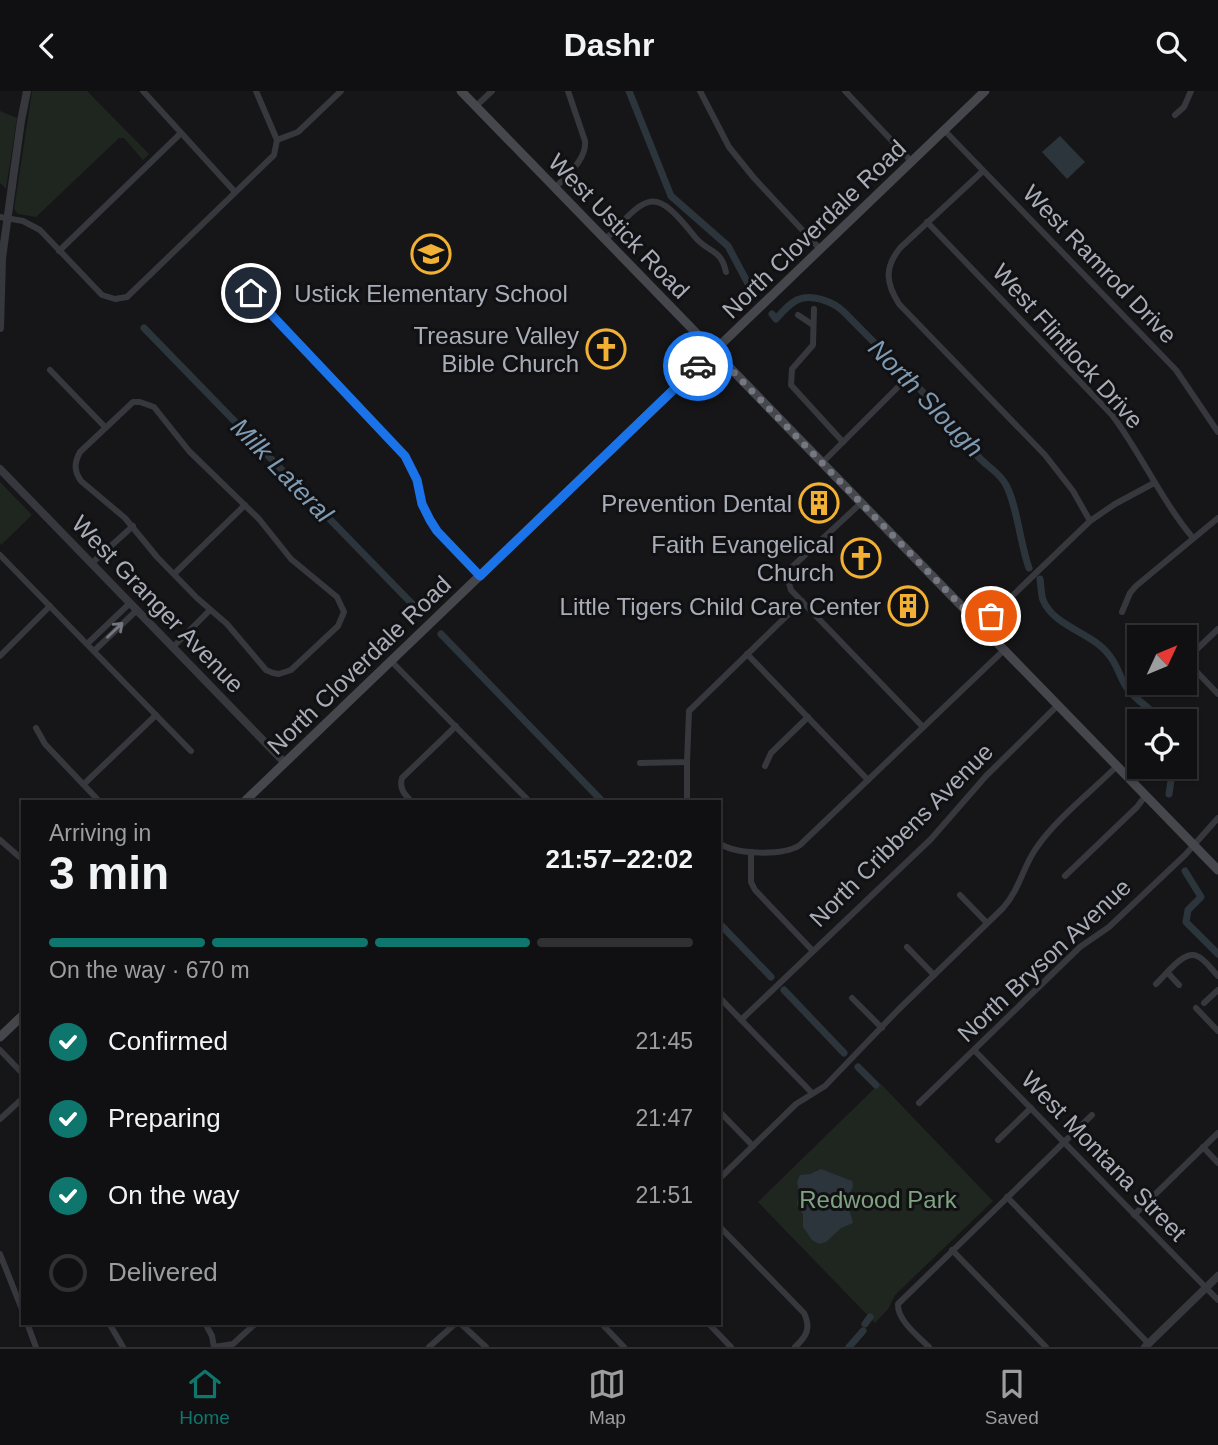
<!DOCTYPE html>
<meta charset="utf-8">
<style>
:root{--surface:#101012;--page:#1e1e20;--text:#f1f3f6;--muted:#9c9d9f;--line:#303032;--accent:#0f766e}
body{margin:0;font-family:Helvetica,sans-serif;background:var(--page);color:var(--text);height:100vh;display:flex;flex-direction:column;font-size:26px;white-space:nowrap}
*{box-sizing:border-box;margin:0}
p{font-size:23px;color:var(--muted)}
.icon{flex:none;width:38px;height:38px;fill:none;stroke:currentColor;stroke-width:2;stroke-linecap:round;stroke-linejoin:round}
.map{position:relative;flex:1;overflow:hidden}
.details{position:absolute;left:21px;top:709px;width:700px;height:525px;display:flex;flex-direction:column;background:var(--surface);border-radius:0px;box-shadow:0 2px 5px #0004,0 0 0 2px var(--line)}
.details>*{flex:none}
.needle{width:46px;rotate:46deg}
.buttons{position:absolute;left:1127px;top:534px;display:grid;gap:14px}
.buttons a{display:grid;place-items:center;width:70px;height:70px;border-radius:0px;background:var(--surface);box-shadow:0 2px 5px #0004,0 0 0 2px var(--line);font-size:35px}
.pin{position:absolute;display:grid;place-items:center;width:60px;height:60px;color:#fff;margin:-30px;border:4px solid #fff;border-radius:50%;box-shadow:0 2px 7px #0007}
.courier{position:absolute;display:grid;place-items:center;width:70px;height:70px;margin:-35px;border:5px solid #1a73e8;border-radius:50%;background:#fff;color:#222;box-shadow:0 2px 9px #0007}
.head em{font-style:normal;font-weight:700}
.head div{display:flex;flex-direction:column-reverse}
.head{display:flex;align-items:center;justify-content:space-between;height:119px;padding:0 28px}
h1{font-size:46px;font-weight:700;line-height:52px}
.bar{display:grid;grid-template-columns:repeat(4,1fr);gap:10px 7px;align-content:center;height:84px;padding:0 28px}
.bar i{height:9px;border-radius:5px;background:var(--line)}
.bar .on{background:var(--accent)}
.bar p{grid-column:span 4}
ol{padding:0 28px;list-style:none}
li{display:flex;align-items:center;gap:21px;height:77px}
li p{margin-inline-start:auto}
li .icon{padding:7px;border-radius:50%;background:var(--accent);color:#fff;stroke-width:4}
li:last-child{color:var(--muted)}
li i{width:38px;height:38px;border:4px solid var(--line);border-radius:50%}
header{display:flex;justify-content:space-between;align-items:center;height:91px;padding:0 28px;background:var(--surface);font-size:32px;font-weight:700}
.dock{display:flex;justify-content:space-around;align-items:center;height:98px;border-top:2px solid var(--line);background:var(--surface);font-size:19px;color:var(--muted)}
.dock a{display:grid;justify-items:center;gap:4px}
.dock .on{color:var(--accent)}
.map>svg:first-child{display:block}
.green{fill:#1e261f}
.water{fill:#2c353c}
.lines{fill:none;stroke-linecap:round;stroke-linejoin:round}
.canal{stroke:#2c353c;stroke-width:7}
.minor{stroke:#37383d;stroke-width:6}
.tertiary{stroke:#37383d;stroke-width:8}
.secondary{stroke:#45474d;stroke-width:9}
.oneway{stroke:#757881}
.done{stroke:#757880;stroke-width:7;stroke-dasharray:0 12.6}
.route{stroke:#1a73e8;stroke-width:9}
.labels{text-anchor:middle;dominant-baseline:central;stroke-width:6;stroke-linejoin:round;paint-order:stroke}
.street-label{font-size:24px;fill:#a8adb8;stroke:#111113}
.poi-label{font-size:24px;fill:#a8adb8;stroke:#111113;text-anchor:end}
.park-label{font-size:24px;fill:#7fa381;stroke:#111113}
.water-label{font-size:26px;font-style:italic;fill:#7f9bb3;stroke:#111113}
</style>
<header><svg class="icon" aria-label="back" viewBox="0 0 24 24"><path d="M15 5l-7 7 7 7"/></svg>Dashr<svg class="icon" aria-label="search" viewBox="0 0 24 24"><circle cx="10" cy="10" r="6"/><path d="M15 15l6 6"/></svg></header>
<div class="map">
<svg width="1218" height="1256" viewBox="0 0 1218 1256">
<rect width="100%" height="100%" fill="#161618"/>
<g class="green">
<polygon points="32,0 87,0 149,63 143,69 124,47 119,47 36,126 18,123 14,118"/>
<polygon points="0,20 17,27 6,98 0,92"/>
<polygon points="0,391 32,424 1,454 0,452"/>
<polygon points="880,992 993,1110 895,1204 888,1218 875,1232 758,1111"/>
</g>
<g class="water">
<polygon points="1060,45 1085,71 1067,88 1042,61"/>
<polygon points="821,1078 852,1090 853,1095 847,1110 853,1132 841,1137 826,1151 819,1153 812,1149 803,1136 803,1123 797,1113 799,1100 797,1091 800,1084 810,1083"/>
</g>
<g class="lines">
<g class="canal">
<polyline points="629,0 671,105 728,155 752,200"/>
<path d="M772,223L776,228C782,221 789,213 797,209C811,202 834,211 844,221C889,267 937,312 976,363C985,375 999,380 1006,394C1017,414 1020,452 1029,477"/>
<polyline points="144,237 420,521"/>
<path d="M1040,488C1041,494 1041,503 1043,509C1054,536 1092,541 1109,564C1117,573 1120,587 1127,597C1137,610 1151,618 1162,630"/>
<polyline points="441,543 602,710"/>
<polyline points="1169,703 1173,676"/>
<polyline points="1185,780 1201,806 1188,819 1186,831 1218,863"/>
<polyline points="719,832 771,886"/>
<polyline points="784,899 844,962"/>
<polyline points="858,976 876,994"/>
<polyline points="865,1233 870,1226"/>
<polyline points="849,1256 863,1240"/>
</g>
<g class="minor">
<polyline points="143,0 235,101"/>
<polyline points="700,0 729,56 754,87 820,158"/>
<polyline points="845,0 911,70"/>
<polyline points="476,15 492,0"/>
<polyline points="1175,24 1184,16 1191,0"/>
<polyline points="944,39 1176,279 1218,341"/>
<polyline points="277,49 298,41 341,0"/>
<path d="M983,80L900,157C884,177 886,192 899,213L1045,364L1073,400L1090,430"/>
<path d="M555,97C567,84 587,68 585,50L568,0"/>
<polyline points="0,126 23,130 40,139 102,204 115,208 127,206 274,64 277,49 256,0"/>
<path d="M927,131L1112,324C1142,364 1161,409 1193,447"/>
<path d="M605,149C648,104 653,93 695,146C708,162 721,157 726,181"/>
<polyline points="59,160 180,43"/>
<polyline points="232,182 405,365 417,389 422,413 430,429 437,440 480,485"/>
<polyline points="814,218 813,254 792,278 791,294 843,351"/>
<polyline points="798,224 813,234"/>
<polyline points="50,279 105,336"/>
<path d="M133,311H140L154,316L189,360L259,428L291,468L337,506L344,521L338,535L291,579L279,583L273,582L266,579L227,533L197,507L157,466L125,427L81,390C74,380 74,372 80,361Z"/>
<polyline points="822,372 901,293"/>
<path d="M861,412L791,477C787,485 788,490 791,499L923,636"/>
<polyline points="0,464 191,660"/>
<polyline points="92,472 133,435"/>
<polyline points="174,483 245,414"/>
<polyline points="1122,521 1130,502 1136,495 1218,427"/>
<polyline points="981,535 1090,430 1115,413 1154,392"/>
<polyline points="1218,538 1195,560 1191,571 1196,580 1218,603"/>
<polyline points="87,553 130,512"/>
<polyline points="173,556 210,519"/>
<polyline points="94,560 137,519"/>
<polyline points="747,563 868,689"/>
<polyline points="0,565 50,515"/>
<polyline points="391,570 529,710"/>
<polyline points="36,637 45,653 99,710"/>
<polyline points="640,672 687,671 689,620 802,510"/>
<polyline points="765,675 771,662 808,626"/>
<polyline points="84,693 156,624"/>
<path d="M411,710C404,703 399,697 402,687L456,635"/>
<polyline points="687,710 687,671"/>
<polyline points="0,749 23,769"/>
<path d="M719,752C736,764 783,765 800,754L1004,559"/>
<polyline points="751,761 751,791 755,799 813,860"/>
<polyline points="1065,785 1137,716 1146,704"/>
<polyline points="960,804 987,832"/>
<polyline points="907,856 934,884"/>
<polyline points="1168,882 1179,894"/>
<path d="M1156,893C1165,885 1183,859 1197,865C1205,868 1212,879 1218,885"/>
<polyline points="719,906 812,1002"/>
<polyline points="852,907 882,937"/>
<polyline points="1204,912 1218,899"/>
<polyline points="1196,917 1218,940"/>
<polyline points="741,929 931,748 986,685 1058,614"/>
<polyline points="0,959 23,983"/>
<polyline points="975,960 1218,1209"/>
<polyline points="919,1012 1080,856 1109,836 1185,764 1218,727"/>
<polyline points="719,1020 753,1055"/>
<polyline points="0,1028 23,1007"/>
<polyline points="998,1049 1031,1017"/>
<polyline points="1203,1056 1218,1072"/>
<path d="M719,1088L796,1013L825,995L898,919L1003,817C1020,798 1023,775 1037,756C1056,728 1093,699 1117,675"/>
<polyline points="1007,1106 1148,1252"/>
<polyline points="1134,1124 1218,1042"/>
<path d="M719,1135L804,1222C811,1237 807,1245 795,1256"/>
<polyline points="952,1159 1046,1256"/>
<polyline points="0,1163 23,1221"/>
<polyline points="27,1232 36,1256"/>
<polyline points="109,1232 123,1256"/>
<polyline points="205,1232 212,1245 214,1256 233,1253 256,1232"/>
<polyline points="460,1232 486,1256"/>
<polyline points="601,1232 624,1256"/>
<polyline points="708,1232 731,1256"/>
<polyline points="429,1256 456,1232"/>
<path d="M929,1256C918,1245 897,1229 898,1213L1092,1024"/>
</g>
<g class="tertiary">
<polyline points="0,237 2,167 21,30 27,0"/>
<polyline points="0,378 285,672"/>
<polyline points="1145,1256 1218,1185"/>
</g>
<g class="secondary">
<polyline points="461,0 1218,779"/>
<polyline points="245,710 985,0"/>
<polyline points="0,946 23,924"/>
</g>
</g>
<defs><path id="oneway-shaft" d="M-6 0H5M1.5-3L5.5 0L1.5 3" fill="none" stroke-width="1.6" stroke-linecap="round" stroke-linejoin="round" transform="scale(1.75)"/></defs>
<use class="oneway" href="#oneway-shaft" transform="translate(115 539) rotate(-44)"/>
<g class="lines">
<polyline class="done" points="698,275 714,261 981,535 991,525"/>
<polyline class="route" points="251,202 405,365 417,389 422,413 430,429 437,440 480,485 698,275"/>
</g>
<defs>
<g id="school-ring" transform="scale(2.0125)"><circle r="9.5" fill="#111113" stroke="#f2b134" stroke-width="1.5"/><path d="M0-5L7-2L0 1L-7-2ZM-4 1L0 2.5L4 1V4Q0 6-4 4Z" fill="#f2b134"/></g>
<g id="church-ring" transform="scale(2.0125)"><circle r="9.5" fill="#111113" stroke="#f2b134" stroke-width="1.5"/><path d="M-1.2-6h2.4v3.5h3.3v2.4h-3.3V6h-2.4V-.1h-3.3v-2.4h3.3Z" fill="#f2b134"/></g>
<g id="building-ring" transform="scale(2.0125)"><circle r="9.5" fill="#111113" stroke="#f2b134" stroke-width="1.5"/><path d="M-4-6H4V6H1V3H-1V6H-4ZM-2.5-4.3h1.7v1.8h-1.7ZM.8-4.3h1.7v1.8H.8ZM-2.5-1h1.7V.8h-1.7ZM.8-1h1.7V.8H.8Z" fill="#f2b134"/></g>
</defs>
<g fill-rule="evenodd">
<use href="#school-ring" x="431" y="163"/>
<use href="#church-ring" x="606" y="258"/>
<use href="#building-ring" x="819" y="412"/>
<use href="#church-ring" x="861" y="467"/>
<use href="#building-ring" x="908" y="515"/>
</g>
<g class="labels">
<g class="street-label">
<text transform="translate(619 135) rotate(46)">West Ustick Road</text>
<text transform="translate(814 138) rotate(-44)">North Cloverdale Road</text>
<text transform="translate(1100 173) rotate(46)">West Ramrod Drive</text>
<text transform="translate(1068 255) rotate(48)">West Flintlock Drive</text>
<text transform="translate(158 513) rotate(46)">West Granger Avenue</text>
<text transform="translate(359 574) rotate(-44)">North Cloverdale Road</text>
<text transform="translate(901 744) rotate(-45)">North Cribbens Avenue</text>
<text transform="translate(1044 869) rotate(-43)">North Bryson Avenue</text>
<text transform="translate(1104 1065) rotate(46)">West Montana Street</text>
</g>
<g class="poi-label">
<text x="431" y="202" text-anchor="middle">Ustick Elementary School</text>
<text x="579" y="244">Treasure Valley<tspan x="579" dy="28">Bible Church</tspan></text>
<text x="792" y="412">Prevention Dental</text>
<text x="834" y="453">Faith Evangelical<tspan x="834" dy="28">Church</tspan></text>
<text x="881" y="515">Little Tigers Child Care Center</text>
</g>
<g class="park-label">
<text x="878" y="1108">Redwood Park</text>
</g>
<g class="water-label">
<text transform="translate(926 307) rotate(46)">North Slough</text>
<text transform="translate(282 379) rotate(46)">Milk Lateral</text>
</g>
</g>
</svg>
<div class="buttons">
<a><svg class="needle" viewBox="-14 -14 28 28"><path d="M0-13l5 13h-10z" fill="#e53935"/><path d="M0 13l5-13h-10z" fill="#9c9d9f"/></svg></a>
<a><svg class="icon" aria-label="locate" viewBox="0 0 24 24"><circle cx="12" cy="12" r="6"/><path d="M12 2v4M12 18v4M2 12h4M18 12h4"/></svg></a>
</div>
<div class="pin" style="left:991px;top:525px;background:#ea580c"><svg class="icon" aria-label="bag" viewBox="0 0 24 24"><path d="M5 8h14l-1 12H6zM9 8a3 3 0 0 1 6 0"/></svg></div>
<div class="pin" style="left:251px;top:202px;background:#1f2937"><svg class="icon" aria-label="home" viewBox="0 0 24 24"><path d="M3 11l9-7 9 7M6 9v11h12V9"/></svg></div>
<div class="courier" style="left:698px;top:275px"><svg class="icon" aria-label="car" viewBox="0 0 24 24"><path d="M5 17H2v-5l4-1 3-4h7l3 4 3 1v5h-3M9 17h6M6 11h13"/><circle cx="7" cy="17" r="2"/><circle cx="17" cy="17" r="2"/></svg></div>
<section class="details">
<div class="head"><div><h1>3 min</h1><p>Arriving in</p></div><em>21:57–22:02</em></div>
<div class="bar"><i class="on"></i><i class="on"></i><i class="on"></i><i></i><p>On the way · 670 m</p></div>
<ol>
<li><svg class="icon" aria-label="check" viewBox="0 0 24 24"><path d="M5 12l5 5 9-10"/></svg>Confirmed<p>21:45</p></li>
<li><svg class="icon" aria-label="check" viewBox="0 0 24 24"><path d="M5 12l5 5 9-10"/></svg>Preparing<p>21:47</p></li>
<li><svg class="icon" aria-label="check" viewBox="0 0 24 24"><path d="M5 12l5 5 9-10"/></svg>On the way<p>21:51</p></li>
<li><i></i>Delivered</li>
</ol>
</section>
</div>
<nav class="dock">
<a class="on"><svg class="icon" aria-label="home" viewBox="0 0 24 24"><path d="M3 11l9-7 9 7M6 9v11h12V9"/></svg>Home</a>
<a><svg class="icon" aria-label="map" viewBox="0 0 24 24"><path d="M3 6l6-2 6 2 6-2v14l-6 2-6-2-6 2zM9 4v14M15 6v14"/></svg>Map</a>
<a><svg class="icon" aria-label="saved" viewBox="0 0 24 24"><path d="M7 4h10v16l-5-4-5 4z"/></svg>Saved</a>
</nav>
